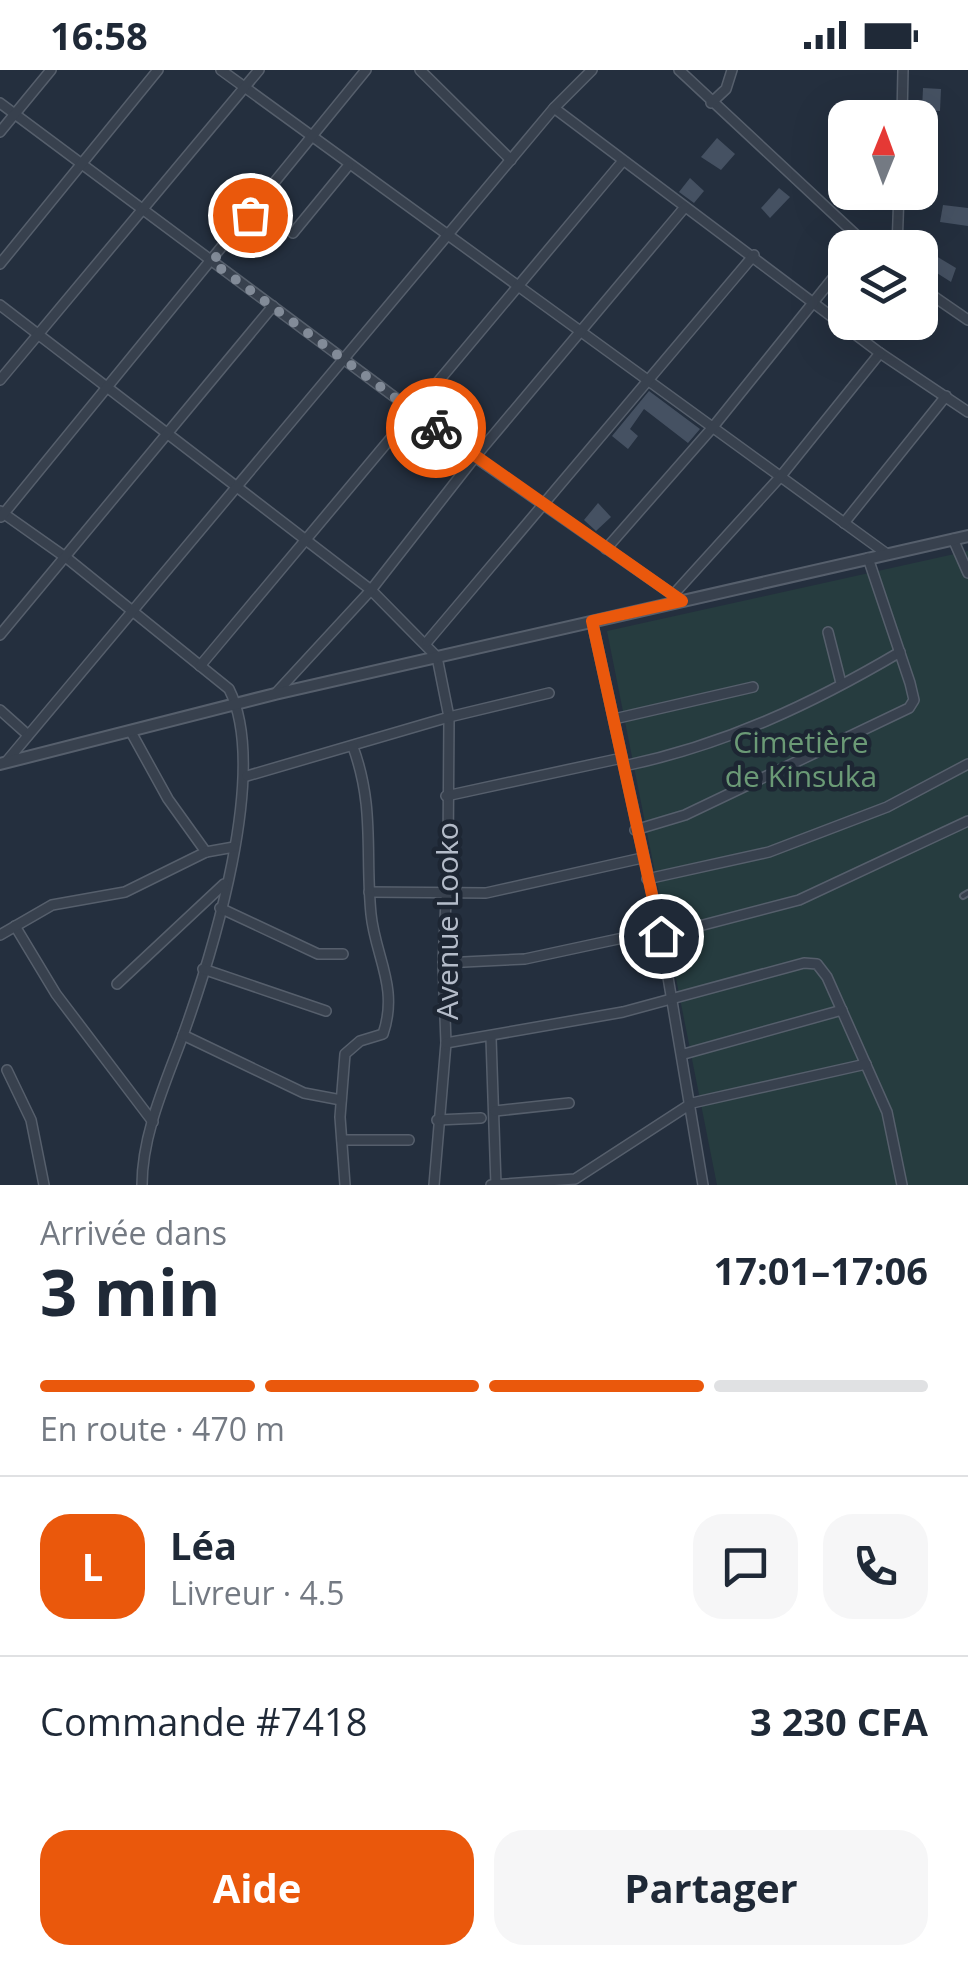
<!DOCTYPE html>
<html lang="fr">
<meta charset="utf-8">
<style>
:root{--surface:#fff;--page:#f6f6f7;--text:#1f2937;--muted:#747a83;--line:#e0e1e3;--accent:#ea580c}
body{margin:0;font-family:"Open Sans",sans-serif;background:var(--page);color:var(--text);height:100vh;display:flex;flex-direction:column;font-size:38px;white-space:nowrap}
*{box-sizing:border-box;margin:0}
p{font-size:32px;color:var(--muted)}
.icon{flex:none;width:55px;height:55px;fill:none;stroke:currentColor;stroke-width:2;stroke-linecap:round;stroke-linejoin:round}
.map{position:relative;height:1115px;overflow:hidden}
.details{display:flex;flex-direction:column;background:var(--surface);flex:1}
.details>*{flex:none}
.needle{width:65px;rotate:1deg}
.fabs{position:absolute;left:828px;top:30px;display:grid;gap:20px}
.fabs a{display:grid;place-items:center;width:110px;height:110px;border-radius:20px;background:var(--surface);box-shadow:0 10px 40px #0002;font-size:50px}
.pin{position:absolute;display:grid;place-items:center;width:85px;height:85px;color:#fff;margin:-42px;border:5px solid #fff;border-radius:50%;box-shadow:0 2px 10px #0007}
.courier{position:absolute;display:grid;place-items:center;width:100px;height:100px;margin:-50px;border:8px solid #ea580c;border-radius:50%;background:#fff;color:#222;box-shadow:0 2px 12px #0007}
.overview em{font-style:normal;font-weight:700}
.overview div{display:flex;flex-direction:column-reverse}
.overview{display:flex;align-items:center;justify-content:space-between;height:170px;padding:0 40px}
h1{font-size:65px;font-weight:700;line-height:75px}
.bar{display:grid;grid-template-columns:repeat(4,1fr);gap:15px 10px;align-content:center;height:120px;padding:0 40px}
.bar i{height:12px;border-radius:8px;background:var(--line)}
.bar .current{background:var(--accent)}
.bar p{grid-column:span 4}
.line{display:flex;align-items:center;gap:25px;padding:0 40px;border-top:2px solid var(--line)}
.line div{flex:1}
.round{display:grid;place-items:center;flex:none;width:105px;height:105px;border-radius:30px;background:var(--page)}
.primary-button{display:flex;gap:20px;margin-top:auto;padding:20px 40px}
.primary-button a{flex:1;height:115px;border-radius:30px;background:var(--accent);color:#fff;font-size:40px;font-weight:700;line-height:115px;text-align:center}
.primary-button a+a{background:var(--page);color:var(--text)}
.status{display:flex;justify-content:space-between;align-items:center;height:70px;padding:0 50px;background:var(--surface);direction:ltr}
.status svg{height:28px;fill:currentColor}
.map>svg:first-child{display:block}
.green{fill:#263c3f}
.building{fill:#455162}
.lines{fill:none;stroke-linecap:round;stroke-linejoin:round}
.service-casing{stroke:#565f6c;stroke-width:8}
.minor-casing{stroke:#565f6c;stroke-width:12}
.tertiary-casing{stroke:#565f6c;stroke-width:14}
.service{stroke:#38414e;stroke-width:4}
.minor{stroke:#38414e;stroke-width:9}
.tertiary{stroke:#38414e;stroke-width:10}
.done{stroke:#828b98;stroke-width:10;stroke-dasharray:0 18}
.route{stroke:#ea580c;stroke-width:12}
.labels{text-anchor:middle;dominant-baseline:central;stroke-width:9;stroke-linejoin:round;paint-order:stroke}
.park-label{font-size:30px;fill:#6b9a76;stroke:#1d2633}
.street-label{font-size:30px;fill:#b4bcc9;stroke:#1d2633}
</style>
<div class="status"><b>16:58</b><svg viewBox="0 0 49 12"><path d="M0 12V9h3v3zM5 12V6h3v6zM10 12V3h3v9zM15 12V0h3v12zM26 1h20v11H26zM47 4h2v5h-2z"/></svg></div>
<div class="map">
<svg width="968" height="1115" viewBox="0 0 968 1115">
<rect width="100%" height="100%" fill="#242f3e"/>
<polygon class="green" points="968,481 968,1115 717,1115 607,561"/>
<g class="building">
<polygon points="923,18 941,19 940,41 922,40"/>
<polygon points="717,68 735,84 721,100 701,87"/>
<polygon points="690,108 704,121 694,133 679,122"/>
<polygon points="779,118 790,127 770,148 761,138"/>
<polygon points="943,135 968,138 968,156 940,152"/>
<polygon points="936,186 956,198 951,212 929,198"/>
<polygon points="649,321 700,359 688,373 644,339 630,359 638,366 628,379 612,366"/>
<polygon points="598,433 611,447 596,461 584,450"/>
</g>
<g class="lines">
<g class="service-casing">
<polyline id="service" points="963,826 968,823"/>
</g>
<g class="minor-casing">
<g id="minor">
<polyline points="221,0 887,484"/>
<polyline points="420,0 511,90"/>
<polyline points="679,0 870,178"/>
<polyline points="0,33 475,387 682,531"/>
<polyline points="711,33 726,19 732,0"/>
<polyline points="554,38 880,283 968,342"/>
<polyline points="902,48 903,0"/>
<polyline points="0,62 51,0"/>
<polyline points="293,163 348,96"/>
<polyline points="897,178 899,122"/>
<polyline points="0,194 158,0"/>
<polyline points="920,217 968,250"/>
<polyline points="0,235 371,520 437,587 449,647 448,789 443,893 446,973 434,1115"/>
<polyline points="0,310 259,0"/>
<path d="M0,441L68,489L229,619C270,700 212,885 182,968C165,1014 142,1065 142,1115"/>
<polyline points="1,447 366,0"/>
<polyline points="844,453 946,326"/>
<polyline points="953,469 968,503"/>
<polyline points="606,479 713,357 845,193"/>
<polyline points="673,525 781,406 880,283"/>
<polyline points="592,551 660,860 703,1115"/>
<polyline points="828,562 841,613"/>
<polyline points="0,565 273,236"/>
<polyline points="427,572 754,185"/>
<polyline points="200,596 622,92"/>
<polyline points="275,624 371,520 475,387 685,137"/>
<polyline points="0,640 28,665"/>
<polyline points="614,649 753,617"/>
<polyline points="131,662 168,729 206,782"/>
<polyline points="6,692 554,38 592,0"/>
<path d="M624,696C725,675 812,634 900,582"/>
<polyline points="247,706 449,647 549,623"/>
<polyline points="446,726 622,688"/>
<polyline points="635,760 685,745 909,638 914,630 910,613 868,488"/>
<polyline points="647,809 769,782 887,737 968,694"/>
<polyline points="369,822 486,823 642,788"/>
<polyline points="220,838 318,884 343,884"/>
<polyline points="15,856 56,924 153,1052"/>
<polyline points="0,865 52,835 125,822 206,782 234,777"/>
<polyline points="661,866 799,830 968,751"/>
<polyline points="443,893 525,889 660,860"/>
<polyline points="203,899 326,941"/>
<polyline points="117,914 224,814"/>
<polyline points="183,965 304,1023 341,1030"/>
<polyline points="491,968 496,1115"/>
<polyline points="446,973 623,942 804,893 817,894 827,907 887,1042 902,1115"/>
<polyline points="684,984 842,940"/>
<polyline points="7,1000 31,1050 44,1115"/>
<polyline points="495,1041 569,1033"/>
<polyline points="437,1050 481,1048"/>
<polyline points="342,1070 409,1070"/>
<path d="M345,1115L340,1047L345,984L360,971L383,964C399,917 375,886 371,844C365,784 375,737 353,677"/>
<polyline points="491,1115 575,1109 692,1033 866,994"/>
</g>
</g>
<g class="tertiary-casing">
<polyline id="tertiary" points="0,694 275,624 968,466"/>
</g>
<use href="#service" class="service"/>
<use href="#minor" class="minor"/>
<use href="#tertiary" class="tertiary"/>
</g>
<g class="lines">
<polyline class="done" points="250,145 212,192 436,358"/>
<polyline class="route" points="436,358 682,531 592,551 661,866"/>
</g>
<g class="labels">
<g class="park-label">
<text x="801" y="671">Cimetière<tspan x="801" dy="34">de Kinsuka</tspan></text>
</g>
<g class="street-label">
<text transform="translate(446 851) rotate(-90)">Avenue Looko</text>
</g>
</g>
</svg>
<div class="fabs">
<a><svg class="needle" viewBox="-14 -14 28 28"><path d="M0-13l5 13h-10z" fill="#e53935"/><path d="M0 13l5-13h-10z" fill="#747a83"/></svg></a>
<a><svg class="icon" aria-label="layers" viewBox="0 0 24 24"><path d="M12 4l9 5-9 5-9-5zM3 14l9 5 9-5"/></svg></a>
</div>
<div class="pin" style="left:250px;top:145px;background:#ea580c"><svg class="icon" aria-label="bag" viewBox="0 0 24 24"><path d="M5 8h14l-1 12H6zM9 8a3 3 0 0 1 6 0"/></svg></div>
<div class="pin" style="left:661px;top:866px;background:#1f2937"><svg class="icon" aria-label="home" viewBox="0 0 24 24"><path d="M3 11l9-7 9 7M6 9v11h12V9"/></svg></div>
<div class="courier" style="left:436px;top:358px"><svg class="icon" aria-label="bike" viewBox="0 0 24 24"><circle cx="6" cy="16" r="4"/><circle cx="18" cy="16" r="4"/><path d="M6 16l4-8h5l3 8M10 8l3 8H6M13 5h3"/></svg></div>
</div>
<section class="details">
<div class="overview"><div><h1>3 min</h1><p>Arrivée dans</p></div><em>17:01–17:06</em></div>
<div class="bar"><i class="current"></i><i class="current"></i><i class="current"></i><i></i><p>En route · 470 m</p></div>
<div class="line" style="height:180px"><b class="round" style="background:var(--accent);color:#fff">L</b><div><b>Léa</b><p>Livreur · 4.5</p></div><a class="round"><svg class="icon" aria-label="chat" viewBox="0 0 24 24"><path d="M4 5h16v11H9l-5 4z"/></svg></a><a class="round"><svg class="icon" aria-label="phone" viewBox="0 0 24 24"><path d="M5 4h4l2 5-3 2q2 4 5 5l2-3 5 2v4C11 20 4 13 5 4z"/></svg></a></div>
<div class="line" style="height:130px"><div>Commande #7418</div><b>3 230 CFA</b></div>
<div class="primary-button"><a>Aide</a><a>Partager</a></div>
</section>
